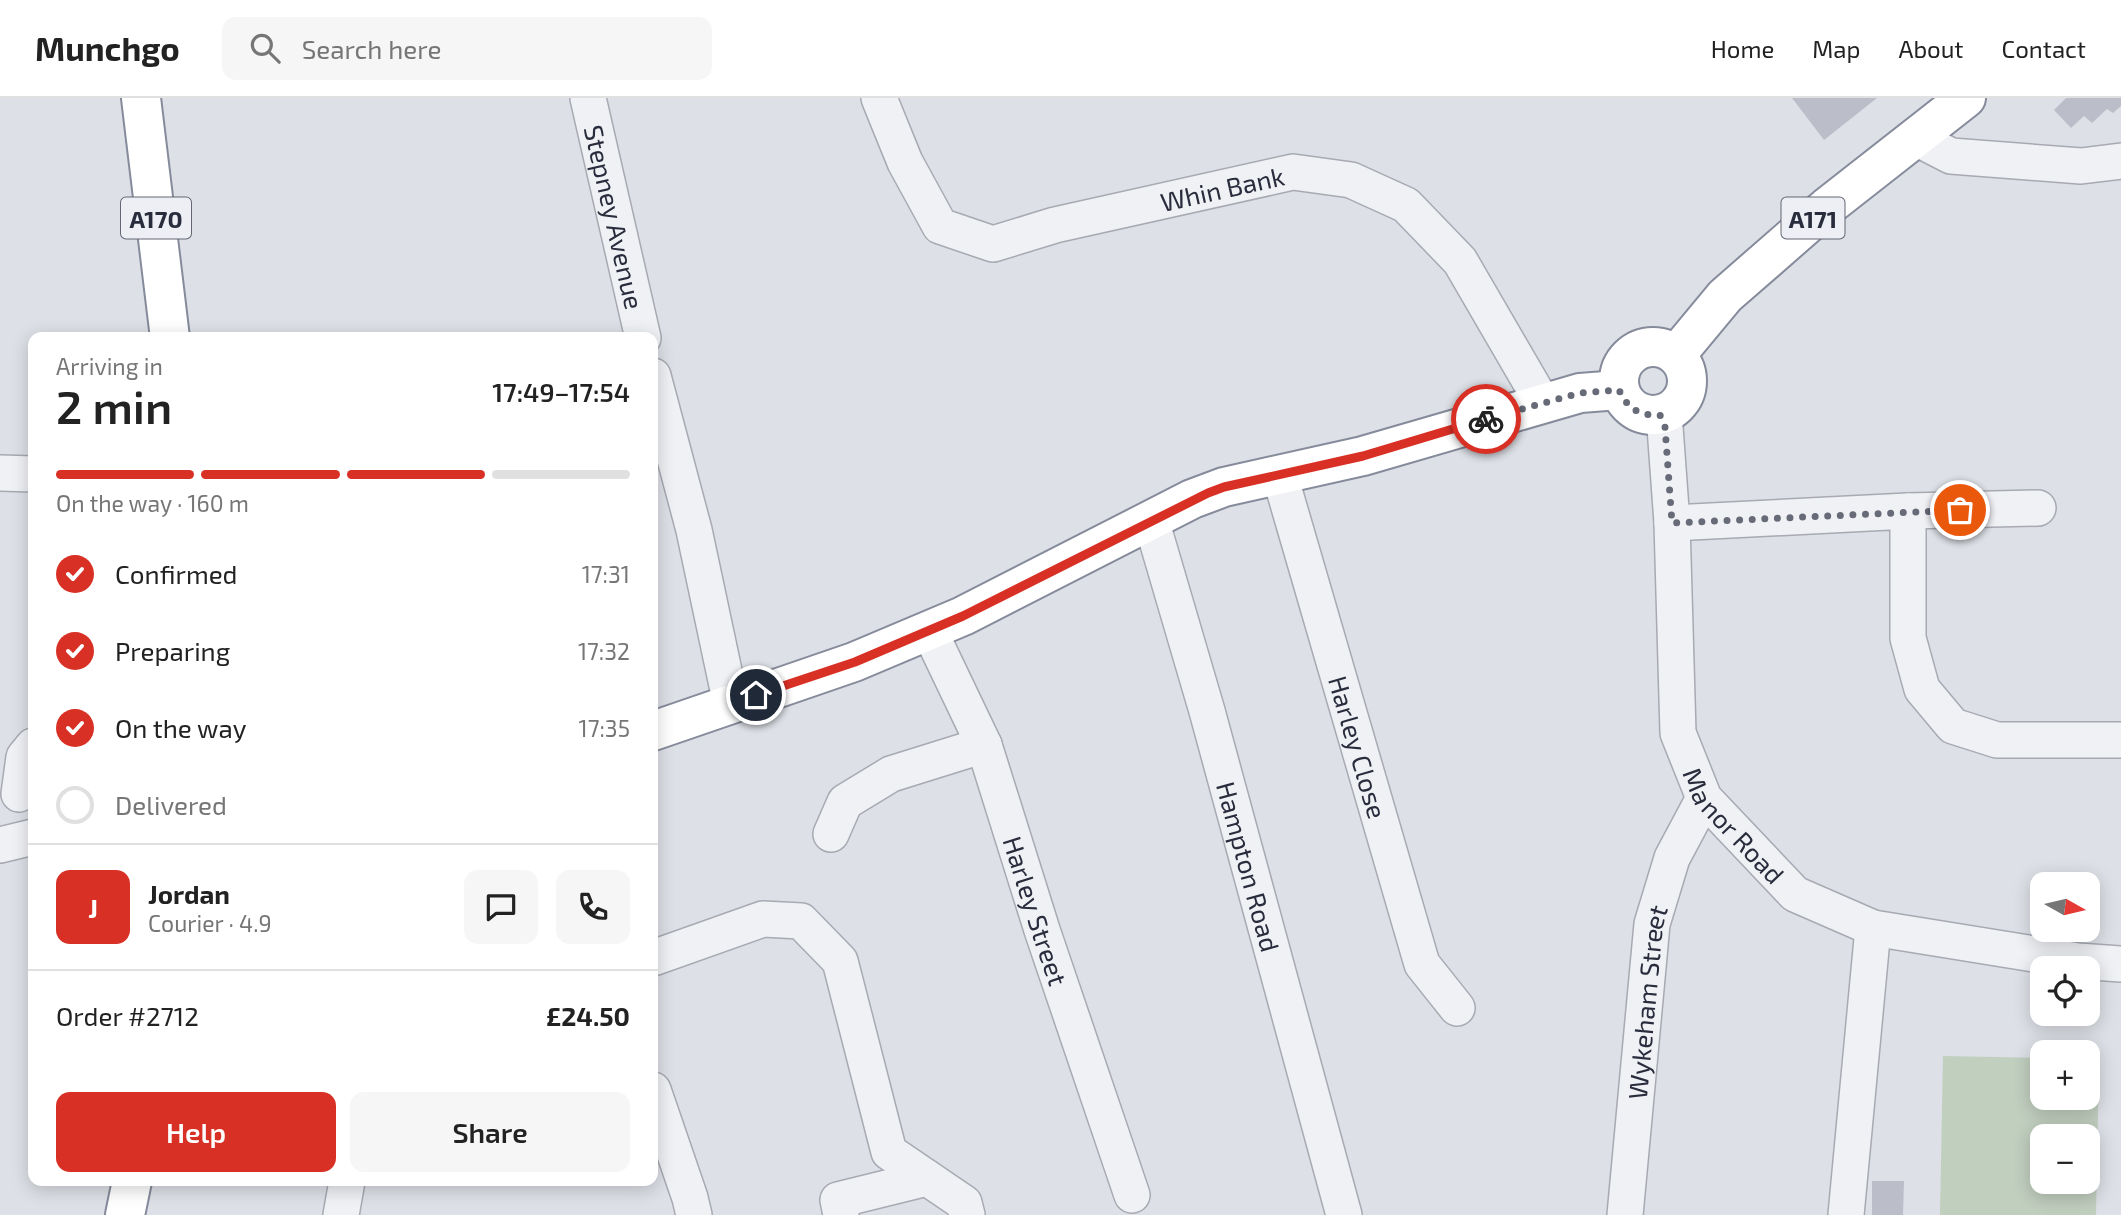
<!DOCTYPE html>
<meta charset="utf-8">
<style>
:root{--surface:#fff;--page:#f6f6f6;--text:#222;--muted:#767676;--line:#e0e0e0;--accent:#d93025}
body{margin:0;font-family:"Exo 2",sans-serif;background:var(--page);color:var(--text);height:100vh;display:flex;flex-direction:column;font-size:26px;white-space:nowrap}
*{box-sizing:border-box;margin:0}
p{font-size:23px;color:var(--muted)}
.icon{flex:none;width:38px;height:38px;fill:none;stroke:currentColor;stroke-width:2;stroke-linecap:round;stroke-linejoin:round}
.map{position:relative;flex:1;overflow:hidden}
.drawer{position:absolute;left:28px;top:234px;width:630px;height:854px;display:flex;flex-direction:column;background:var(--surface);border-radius:14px;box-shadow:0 4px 18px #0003}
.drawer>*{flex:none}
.needle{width:46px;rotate:98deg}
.buttons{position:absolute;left:2030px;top:774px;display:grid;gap:14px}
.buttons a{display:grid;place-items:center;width:70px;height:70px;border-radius:14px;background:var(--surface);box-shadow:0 4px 18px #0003;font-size:35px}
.pin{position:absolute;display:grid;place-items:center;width:60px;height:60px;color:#fff;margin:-30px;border:4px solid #fff;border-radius:50%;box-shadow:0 2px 7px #0007}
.courier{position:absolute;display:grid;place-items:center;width:70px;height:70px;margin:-35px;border:5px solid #d93025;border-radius:50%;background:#fff;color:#222;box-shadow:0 2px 9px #0007}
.head em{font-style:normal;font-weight:600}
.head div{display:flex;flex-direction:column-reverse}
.head{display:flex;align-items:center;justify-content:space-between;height:119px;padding:0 28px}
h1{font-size:46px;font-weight:600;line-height:52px}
.bar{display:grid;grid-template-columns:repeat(4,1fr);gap:10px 7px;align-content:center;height:84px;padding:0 28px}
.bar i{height:9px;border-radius:5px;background:var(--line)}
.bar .on{background:var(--accent)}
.bar p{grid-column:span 4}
.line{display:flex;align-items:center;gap:18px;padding:0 28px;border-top:2px solid var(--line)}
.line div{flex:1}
.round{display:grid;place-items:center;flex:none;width:74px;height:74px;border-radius:14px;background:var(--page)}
ol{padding:0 28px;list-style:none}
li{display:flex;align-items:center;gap:21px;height:77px}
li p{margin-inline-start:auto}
li .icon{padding:7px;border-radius:50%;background:var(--accent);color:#fff;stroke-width:4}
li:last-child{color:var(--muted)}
li i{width:38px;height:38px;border:4px solid var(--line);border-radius:50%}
.action{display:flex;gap:14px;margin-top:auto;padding:14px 28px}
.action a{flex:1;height:80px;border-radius:14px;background:var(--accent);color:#fff;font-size:28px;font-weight:600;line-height:80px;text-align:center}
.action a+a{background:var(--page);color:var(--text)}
header{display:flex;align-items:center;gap:42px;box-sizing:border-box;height:98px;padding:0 35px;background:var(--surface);border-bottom:2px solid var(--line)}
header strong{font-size:33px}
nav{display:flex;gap:38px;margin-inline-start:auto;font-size:24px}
.search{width:490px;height:63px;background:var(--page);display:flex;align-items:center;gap:18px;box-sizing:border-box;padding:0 24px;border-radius:14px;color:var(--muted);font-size:26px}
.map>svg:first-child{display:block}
.green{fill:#c1cfbf;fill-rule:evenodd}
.building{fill:#bbbec8}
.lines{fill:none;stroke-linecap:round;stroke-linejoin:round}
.minor-casing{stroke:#a7aab3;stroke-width:38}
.highway-casing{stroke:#868b9c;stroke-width:42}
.minor{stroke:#f0f1f5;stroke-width:35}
.highway{stroke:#fff;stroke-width:38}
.done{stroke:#676b78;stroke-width:7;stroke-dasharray:0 12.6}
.route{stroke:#d93025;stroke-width:9}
.labels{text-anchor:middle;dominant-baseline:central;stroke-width:5;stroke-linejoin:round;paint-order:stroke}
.shield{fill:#edeff4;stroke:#636673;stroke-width:2}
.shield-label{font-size:24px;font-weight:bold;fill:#282c3c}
.street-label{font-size:26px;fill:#282c3c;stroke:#edeff4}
</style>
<header>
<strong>Munchgo</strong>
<div class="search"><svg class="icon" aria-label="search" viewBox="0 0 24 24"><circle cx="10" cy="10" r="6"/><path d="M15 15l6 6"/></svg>Search here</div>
<nav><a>Home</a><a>Map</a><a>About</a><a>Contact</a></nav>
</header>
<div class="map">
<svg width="2121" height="1117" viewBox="0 0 2121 1117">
<rect width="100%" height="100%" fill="#dde0e6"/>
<path class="green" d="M1943,958L2042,960V999H2088V961H2099L2096,1117H1940ZM2042,1038H2088V1083H2042Z"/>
<g class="building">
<polygon points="1792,0 1877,0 1824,42"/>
<polygon points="2066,0 2121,0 2121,8 2113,15 2107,11 2092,25 2084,18 2071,30 2054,12"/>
<polygon points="1872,1083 1904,1083 1903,1117 1872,1117"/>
</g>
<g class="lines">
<g class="minor-casing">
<g id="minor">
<path id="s1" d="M588,0L643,240"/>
<path id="s2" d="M879,0L905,64L940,128L993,146L1055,127L1293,74L1351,82L1406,107L1460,163L1542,304"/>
<polyline points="1916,40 1951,58 2081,68 2121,63"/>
<polyline points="653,278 694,432 731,606"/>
<path id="s3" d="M1660,317L1665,329L1672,425L1678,635L1704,700L1795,796L1873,830L2078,863L2121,866"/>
<polyline points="0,375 33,376"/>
<path id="s4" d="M1280,378L1422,866L1457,910"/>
<polyline points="1908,413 2038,410"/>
<path id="s5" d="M1151,422L1207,613L1344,1117"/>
<polyline points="1672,425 1908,413 1908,540 1922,591 1953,628 1997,642 2121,642"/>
<path id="s6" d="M929,532L984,647L1042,832L1132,1097"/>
<polyline points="19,696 24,659 33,648"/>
<polyline points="831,736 845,704 891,676 984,647"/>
<polyline points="0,747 33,739"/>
<polyline points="653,860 763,821 801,823 840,863 889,1054 964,1105 967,1117"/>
<polyline points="653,992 690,1100 694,1117"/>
<polyline points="341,1117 347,1083"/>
<polyline points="841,1117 838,1102 927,1080"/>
<path id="s7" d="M1625,1117L1652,826L1672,760L1704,700"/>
<polyline points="1846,1117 1873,830"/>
</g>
</g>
<g class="highway-casing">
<g id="highway">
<polyline points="141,0 170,240"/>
<circle cx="1653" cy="283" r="34"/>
<polyline points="1676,257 1725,198 1827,109 1966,0"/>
<polyline points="653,633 854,564 963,518 1192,401 1224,389 1363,358 1580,295 1619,292"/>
<polyline points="125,1117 132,1083"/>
</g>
</g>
<use href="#minor" class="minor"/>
<use href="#highway" class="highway"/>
</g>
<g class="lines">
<path class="done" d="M1486,321L1580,295L1619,292C1628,311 1639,318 1660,317L1665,329L1672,425L1960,412"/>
<polyline class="route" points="756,597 855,564 963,518 1208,395 1224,389 1363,358 1486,321"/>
</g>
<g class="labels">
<g class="shield">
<rect x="121" y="99.5" width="70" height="41" rx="5"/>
<rect x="1781.5" y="99.5" width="63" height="41" rx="5"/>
</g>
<g class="shield-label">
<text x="156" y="120">A170</text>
<text x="1813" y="120">A171</text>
</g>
<g class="street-label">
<text stroke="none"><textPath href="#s2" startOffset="434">Whin Bank</textPath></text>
<text stroke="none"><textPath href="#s1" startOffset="122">Stepney Avenue</textPath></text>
<text stroke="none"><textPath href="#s4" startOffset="282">Harley Close</textPath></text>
<text stroke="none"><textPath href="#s3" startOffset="429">Manor Road</textPath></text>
<text stroke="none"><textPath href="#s5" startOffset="360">Hampton Road</textPath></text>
<text stroke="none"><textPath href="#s6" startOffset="301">Harley Street</textPath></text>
<text stroke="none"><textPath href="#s7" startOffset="214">Wykeham Street</textPath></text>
</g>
</g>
</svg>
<div class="buttons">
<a><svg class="needle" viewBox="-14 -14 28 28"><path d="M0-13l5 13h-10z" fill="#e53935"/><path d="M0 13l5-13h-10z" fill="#767676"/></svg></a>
<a><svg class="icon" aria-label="locate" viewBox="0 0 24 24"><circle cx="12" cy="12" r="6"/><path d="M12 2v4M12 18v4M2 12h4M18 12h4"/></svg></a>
<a>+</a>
<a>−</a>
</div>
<div class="pin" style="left:1960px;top:412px;background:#ea580c"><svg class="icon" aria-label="bag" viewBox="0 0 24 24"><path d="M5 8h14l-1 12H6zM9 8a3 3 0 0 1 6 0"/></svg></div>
<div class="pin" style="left:756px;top:597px;background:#1f2937"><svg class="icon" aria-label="home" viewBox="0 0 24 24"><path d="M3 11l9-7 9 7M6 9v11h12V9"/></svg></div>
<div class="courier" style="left:1486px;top:321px"><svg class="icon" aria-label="bike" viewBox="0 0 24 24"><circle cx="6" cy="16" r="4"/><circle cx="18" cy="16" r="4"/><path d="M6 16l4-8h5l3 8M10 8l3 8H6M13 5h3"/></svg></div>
<section class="drawer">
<div class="head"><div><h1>2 min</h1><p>Arriving in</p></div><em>17:49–17:54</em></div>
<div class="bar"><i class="on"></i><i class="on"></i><i class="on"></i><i></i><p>On the way · 160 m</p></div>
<ol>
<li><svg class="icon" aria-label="check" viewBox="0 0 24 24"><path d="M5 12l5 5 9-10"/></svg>Confirmed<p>17:31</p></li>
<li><svg class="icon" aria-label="check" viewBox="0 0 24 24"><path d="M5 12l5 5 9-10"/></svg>Preparing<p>17:32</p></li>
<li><svg class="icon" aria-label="check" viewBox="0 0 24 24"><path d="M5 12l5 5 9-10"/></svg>On the way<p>17:35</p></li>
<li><i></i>Delivered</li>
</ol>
<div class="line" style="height:126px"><b class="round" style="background:var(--accent);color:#fff">J</b><div><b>Jordan</b><p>Courier · 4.9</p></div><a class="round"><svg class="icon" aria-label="chat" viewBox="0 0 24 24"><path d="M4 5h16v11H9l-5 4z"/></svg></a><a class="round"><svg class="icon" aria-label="phone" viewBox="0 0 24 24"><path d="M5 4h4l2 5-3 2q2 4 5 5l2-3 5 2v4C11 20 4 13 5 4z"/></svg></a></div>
<div class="line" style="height:91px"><div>Order #2712</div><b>£24.50</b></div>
<div class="action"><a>Help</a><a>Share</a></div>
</section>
</div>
